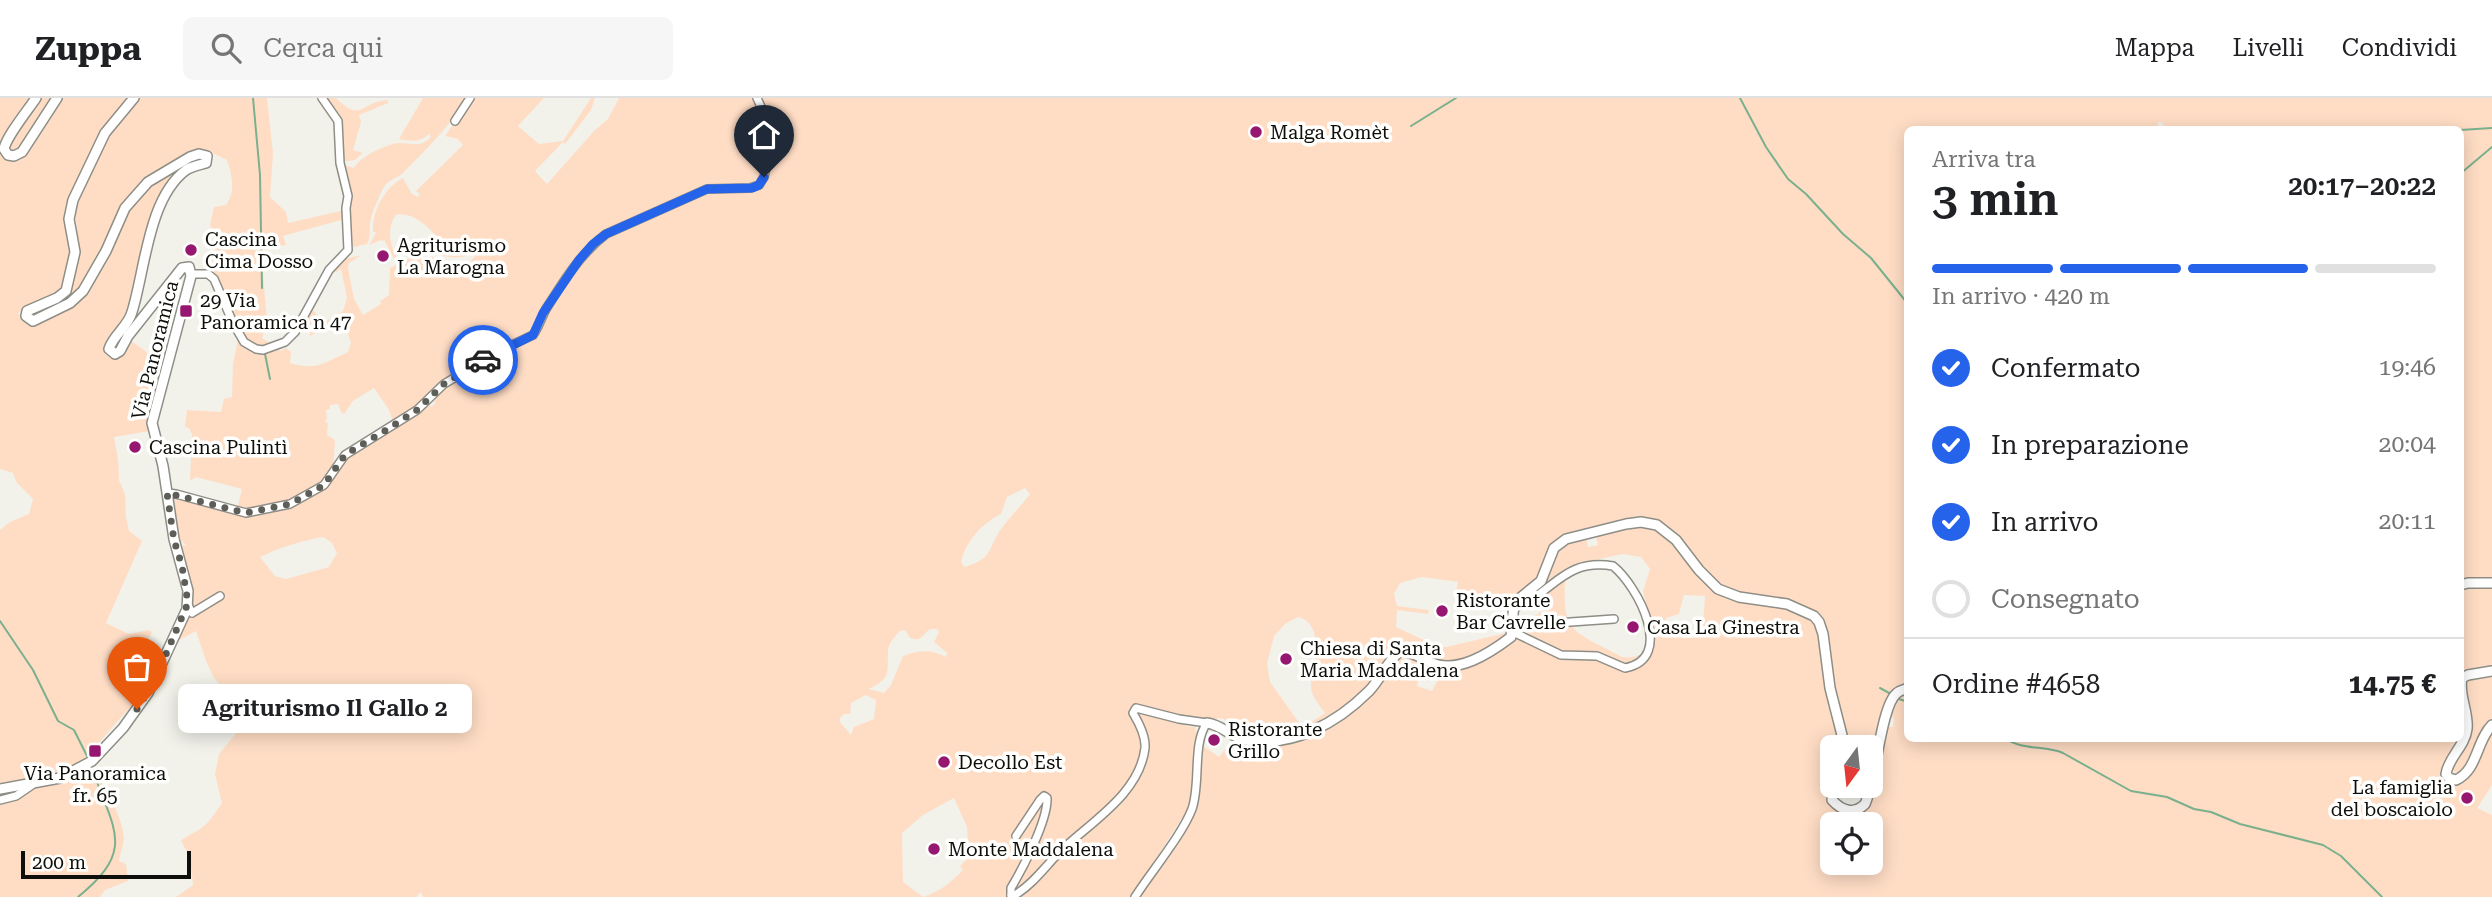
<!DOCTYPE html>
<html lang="it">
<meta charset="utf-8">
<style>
:root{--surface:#fff;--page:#f6f6f6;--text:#202124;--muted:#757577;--line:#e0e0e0;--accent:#2563eb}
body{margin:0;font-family:"Roboto Serif",serif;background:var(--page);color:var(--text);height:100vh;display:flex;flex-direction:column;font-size:26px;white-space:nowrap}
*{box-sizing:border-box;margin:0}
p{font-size:23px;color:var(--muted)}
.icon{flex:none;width:38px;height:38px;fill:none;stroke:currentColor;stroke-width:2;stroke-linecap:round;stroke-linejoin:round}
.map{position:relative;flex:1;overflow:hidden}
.sheet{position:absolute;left:1904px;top:28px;width:560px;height:616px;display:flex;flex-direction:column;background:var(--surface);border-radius:10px;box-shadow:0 4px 18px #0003}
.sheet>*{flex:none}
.needle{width:46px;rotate:195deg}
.fabs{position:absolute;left:1820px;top:637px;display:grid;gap:14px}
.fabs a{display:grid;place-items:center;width:63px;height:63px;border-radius:10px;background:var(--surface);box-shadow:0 4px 18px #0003;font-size:35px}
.scale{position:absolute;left:21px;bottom:18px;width:170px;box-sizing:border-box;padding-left:7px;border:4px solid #0e0e0b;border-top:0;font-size:19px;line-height:24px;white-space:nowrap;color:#0e0e0b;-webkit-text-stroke:5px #fffffe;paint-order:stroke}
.pin{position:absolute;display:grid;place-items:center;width:60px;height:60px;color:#fff;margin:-72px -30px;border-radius:50% 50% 50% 0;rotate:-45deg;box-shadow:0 0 7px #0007}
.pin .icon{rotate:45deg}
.courier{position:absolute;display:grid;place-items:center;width:70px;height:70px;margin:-35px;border:5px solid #2563eb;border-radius:50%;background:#fff;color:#222;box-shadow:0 2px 9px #0007}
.bubble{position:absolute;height:49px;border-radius:10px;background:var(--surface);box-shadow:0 4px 18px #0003;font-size:23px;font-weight:600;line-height:49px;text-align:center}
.head em{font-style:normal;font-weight:600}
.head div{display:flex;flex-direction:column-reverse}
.head{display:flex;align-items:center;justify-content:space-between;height:119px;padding:0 28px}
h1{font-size:46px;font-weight:600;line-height:52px}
.bar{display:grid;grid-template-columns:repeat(4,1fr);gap:10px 7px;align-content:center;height:84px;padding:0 28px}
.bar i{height:9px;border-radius:5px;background:var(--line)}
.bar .selected{background:var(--accent)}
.bar p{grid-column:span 4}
.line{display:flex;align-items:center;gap:18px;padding:0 28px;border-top:2px solid var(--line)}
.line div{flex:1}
ol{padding:0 28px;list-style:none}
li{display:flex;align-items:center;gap:21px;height:77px}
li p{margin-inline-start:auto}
li .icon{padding:7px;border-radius:50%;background:var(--accent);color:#fff;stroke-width:4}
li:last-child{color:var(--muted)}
li i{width:38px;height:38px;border:4px solid var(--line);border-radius:50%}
header{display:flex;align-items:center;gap:42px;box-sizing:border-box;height:98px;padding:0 35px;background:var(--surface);border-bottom:2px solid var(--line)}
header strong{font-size:33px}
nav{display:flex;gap:38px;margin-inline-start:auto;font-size:24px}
.search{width:490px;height:63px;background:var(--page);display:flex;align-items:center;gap:18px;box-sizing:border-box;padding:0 24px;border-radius:10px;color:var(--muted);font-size:26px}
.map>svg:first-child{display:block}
.green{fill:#ffddc5;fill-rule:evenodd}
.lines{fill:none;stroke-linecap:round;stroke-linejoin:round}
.stream{stroke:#7ab08d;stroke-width:2}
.minor-casing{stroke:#8e8e87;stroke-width:10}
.tertiary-casing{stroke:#8e8e87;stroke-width:12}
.minor{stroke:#fff;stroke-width:7}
.tertiary{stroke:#fff;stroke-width:9}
.done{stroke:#5e5e59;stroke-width:7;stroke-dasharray:0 12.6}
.route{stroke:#2563eb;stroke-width:9}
.poi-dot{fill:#961770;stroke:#fffffe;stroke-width:2.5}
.labels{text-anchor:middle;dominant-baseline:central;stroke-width:7;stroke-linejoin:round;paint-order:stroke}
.poi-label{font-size:19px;fill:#0e0e0b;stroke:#fffffe;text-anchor:start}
.street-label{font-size:19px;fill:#0e0e0b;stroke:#fffffe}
</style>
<header>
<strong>Zuppa</strong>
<div class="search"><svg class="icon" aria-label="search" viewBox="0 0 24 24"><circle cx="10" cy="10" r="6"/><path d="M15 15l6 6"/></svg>Cerca qui</div>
<nav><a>Mappa</a><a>Livelli</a><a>Condividi</a></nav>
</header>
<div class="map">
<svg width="2492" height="799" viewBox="0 0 2492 799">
<rect width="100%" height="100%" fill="#f2f2eb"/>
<g class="green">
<polygon points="0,0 31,0 0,46"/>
<polygon points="39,0 53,0 17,53 14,55 9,53 8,45 21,31"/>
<polygon points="61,0 130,0 100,35 69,99 65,122 71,154 63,190 57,197 28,207 18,215 26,226 36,227 73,207 127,112 153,84 192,62 193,65 162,100 127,220 108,243 104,252 105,256 110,260 117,259 130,242 163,266 150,333 114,339 118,361 119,382 125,396 126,419 129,433 142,443 106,525 129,536 149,532 152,534 125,589 138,600 81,665 71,672 59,673 59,676 0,688 0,432 10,424 29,416 33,401 17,385 13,375 0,371 0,52 10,62 21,62"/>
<path d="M138,0H267L273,55L270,99L286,114L288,125L345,112V121L283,138L286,147L267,150L263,175L267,224L262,240L271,246L258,250C233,236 228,202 216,178L210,174L217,144L210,127L214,109L226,107C236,93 232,77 227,62L206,52H200L176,61L145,81L122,107L102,151L80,191L66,202L31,217L30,215L71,189L79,149L75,114L77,102L107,37Z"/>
<path d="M325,0H336C362,26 361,3 388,2V5L359,17L361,24L353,52L363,55L355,62L341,64L342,24Z"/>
<path d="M423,0H466C450,29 427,50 404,74C399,79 392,81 386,86C383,89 372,115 371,120C368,131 372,135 367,146L354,149L352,147L344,67L354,70C359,59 387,46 399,45C413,45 420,50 431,39L429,36C419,45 411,43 399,41Z"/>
<path d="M472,0H544L518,28L539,46L563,43L591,0H595L591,12L565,46L563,44L535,73L547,86L594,33L608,21L619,0H2492V481L2461,484L2460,32H2163L2164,27L2161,24L2158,25V32H1908L1907,586L1895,592L1871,674V649H1849L1832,591L1824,526L1818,516L1799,508L1732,494L1714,483L1662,426L1593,430L1561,438L1550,449L1536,482L1498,510L1456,494L1458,484L1422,479L1400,485L1394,496L1397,508L1429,512L1428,516L1397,512L1396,529L1439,549H1446L1510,534C1494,547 1467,568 1444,565C1432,563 1418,556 1406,551L1343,613L1296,639L1246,640L1231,631L1224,621L1218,620L1213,624L1185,621L1187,629L1195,628L1196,634H1198L1195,677L1187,712L1132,799H423L421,794L416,799H176L193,787L190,759L181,743C186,738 190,737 197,733C208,727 215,715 222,705L215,676L219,656L238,633L241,609L214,580L206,563L196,533L177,543L192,500L180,448L186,447L178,440L171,398L255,417L325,389L327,392L329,389L326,388L352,355L369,345L371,347L374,345L373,342L428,305L431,309L435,306L434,298L423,303L362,343L392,321L389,312L374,290L353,303L344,316L341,314L338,306L330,307V311L326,312L327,321H325L326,325H328L327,337L335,342C334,353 335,365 330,374C316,398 263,417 237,411L242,391L196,379L190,383L192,336L189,330L185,329L187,312L221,314L224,301L232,299L233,265L238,242C254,257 259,253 279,249L280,253L286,250L291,254L290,265C317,273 323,265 348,254L351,245L342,219L310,238V233L343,213L347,200L341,171L332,176L313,212L319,220L307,229L304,224L330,173L340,162L362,157L349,165L348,170L354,201L363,217L381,206L380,203L389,197L390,170L418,156L452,164H470L482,150C448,173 437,145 406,157L417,150L446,147C431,134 417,113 396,117C387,128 389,147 397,159H402L394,161L385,143L381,142L369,147L376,135L373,133C372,113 385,89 403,80L412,96L418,99L420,96L416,93L463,47L458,41L445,38ZM1025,390L1030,396C1021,408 1010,419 1001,431C987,451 994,460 965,469L961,465C965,444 981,426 1001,416L1007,399ZM323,439L332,445L337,455L329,469L286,481L275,478L260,459C281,449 301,443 323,439ZM1298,519C1328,528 1310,567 1311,590C1312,599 1320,608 1325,615L1303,630L1270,584L1267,566L1274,538L1285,526ZM930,531H937L939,534L934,544L947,555L946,559C931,551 919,552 903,558L891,587L884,595L869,591C892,580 887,574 888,553C888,546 895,538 900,533L905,532L910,540C921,544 923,537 930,531ZM866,597L876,602L874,621L854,629L851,637L840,624V620L844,616H850L851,605ZM954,700L967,729L969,759L960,768L963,772C950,785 941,793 923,799L903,784L902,735L923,717Z"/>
<path d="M1645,428L1659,431L1668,438L1711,488L1782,507L1817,523L1826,571V591L1839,629L1842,649H1832V686L1829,700L1859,714L1886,629H1893L1894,620L1889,617L1897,599L1907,594L1908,640H2460L2443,676L2457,684L2469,680L2492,632V687L2477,710L2492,717V799H1138L1193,713L1200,680L1202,647L1219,659L1234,640C1249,642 1264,645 1279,645C1330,644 1364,594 1397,560L1405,557L1422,564L1417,588L1432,593L1443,572L1511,542L1517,540L1539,549L1519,534V529H1524L1525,519L1531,520L1550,509L1539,489C1553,461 1552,447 1586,439L1588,449L1598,447L1596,437ZM1622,456L1641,459L1650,471L1643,493L1649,519L1648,550C1640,559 1633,560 1622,559C1568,530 1561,536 1566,470L1573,467ZM1684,497L1705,498L1703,527L1693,540L1666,539V520L1679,516ZM1832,726H1871V765H1832Z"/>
<polygon points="2492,487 2492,567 2461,575 2460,490"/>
<path d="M2492,574V620L2470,663L2459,676L2455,675L2452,668C2462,655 2469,639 2470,622C2472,607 2461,592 2470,579Z"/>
<path d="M87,670C102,675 124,723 124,741C123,748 120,756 119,763L126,766L128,783L105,792L100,799H0V694C32,690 58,683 87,670Z"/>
</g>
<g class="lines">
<g class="stream">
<polyline points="253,0 260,77 262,190"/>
<polyline points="1740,0 1766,49 1788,81 1806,96 1843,136 1871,160 1908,206"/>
<polyline points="1411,28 1456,0"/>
<polyline points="2460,32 2492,30"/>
<polyline points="2460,76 2492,49"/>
<polyline points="265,256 270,281"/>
<polyline points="0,523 33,572 58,623 74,632 87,658"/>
<polyline points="1880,590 1891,596"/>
<polyline points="1899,601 1908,604"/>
<path d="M2005,640C2022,653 2045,647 2063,655L2131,693L2167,699L2194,711L2211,714L2240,726L2323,747L2341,758L2382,799"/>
<path d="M78,799C136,752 114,733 93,673"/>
</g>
<g class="minor-casing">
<g id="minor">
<polyline points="455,23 470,0"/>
<polyline points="192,176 208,176 214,181 233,225 244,244 256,251 263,252 285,244 295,234 329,172 348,152 346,110 348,98 340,65 338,23 322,0"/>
<path d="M167,395L176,396L246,415L290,406L324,387L345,357L417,312L444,286L503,251L533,237C539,229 541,220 546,211C563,184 580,156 606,136L707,91L750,90L759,87L764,79L772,40L771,31L757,0"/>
<polyline points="188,507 192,515 220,498"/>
<polyline points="1512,528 1614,521"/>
<path d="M1513,534L1561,557L1597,558L1625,570C1676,561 1638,488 1613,468C1563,460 1554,495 1514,510"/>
<polyline points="0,702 16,698 32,687"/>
<path d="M1011,797H1015C1035,785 1048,764 1065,749C1094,722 1140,694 1145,650C1146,638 1139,625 1133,615L1136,610L1179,621L1207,625C1192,645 1201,686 1192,711C1182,737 1151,774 1135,799"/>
<path d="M1011,797V790C1023,770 1048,722 1047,700L1044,698L1040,702L1016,738"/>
</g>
</g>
<g class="tertiary-casing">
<g id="tertiary">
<path d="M36,0C28,12 6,39 4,51L8,57L14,58L22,54L57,0"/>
<polyline points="2460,487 2468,485 2492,485"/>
<path d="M2492,573L2468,577L2462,580C2458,597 2469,614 2467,631C2465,648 2448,660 2446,676L2449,680L2456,682C2478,672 2476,643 2492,627"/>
<path d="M1207,625C1222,627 1231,639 1246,642C1293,650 1337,625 1369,593C1380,582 1386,565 1399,554C1411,553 1419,559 1430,564C1457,577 1490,555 1511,539L1514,505L1541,483L1554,450L1566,441L1626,426L1641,424L1657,427L1676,442L1699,472L1718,491L1739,499L1787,506L1814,518L1819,524L1823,536L1830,590L1845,649"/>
<path d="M1834,688L1832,702C1842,713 1854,717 1865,706C1876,682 1881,607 1897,595C1900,592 1904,592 1908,590"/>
<path d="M0,691L60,680L92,663L123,630L148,595L187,511L188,493L174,441L163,368L152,325L191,178L189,169L182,170L128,238L120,253L115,256L109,251C113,237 128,229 132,214C145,173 148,100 186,72C192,68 199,67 206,65L207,58L199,56L190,59L148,84L125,110L106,153L83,193L70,205L33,223L26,218L27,213L57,200L66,193L75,154L69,121L73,102L105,35L134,0"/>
</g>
</g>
<use href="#minor" class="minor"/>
<use href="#tertiary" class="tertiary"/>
</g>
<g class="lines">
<polyline class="done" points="137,611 154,584 188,505 182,468 174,442 167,395 246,415 290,406 324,387 345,357 391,329 417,312 444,286 483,262"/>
<polyline class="route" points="483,262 533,237 543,215 579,162 593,146 606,136 707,91 752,90 759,87 764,79"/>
</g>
<g class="poi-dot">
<circle cx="1256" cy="34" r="7"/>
<circle cx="191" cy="152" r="7"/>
<circle cx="383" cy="158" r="7"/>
<rect x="179" y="206" width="14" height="14" rx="3.5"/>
<circle cx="135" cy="349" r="7"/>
<circle cx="1442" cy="513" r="7"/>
<circle cx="1633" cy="529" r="7"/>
<circle cx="1286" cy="561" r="7"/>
<circle cx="1214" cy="642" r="7"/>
<rect x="88" y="646" width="14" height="14" rx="3.5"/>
<circle cx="944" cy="664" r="7"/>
<circle cx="2467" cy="700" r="7"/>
<circle cx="934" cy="751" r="7"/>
</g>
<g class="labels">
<g class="poi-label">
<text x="1270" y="34">Malga Romèt</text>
<text x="205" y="141">Cascina<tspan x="205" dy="22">Cima Dosso</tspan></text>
<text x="397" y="147">Agriturismo<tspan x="397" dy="22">La Marogna</tspan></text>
<text x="200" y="202">29 Via<tspan x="200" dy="22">Panoramica n 47</tspan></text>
<text x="149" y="349">Cascina Pulintì</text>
<text x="1456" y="502">Ristorante<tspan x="1456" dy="22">Bar Cavrelle</tspan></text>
<text x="1647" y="529">Casa La Ginestra</text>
<text x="1300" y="550">Chiesa di Santa<tspan x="1300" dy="22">Maria Maddalena</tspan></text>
<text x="1228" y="631">Ristorante<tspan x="1228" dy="22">Grillo</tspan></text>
<text x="958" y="664">Decollo Est</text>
<text x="95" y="675" text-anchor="middle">Via Panoramica<tspan x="95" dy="22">fr. 65</tspan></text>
<text x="2453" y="689" text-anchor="end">La famiglia<tspan x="2453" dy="22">del boscaiolo</tspan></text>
<text x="948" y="751">Monte Maddalena</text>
</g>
<g class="street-label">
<text transform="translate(155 252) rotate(-76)">Via Panoramica</text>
</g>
</g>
</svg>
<div class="fabs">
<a><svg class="needle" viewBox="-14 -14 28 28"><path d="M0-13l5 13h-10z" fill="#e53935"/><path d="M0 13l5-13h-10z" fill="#757577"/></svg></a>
<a><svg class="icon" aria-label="locate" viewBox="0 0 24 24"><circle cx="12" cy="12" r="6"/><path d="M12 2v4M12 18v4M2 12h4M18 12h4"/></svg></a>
</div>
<div class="scale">200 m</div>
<div class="pin" style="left:137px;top:611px;background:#ea580c"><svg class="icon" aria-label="bag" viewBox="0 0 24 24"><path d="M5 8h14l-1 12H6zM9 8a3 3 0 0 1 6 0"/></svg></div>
<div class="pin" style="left:764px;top:79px;background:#1f2937"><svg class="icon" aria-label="home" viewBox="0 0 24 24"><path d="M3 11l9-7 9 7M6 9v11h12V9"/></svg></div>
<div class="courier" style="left:483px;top:262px"><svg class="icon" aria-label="car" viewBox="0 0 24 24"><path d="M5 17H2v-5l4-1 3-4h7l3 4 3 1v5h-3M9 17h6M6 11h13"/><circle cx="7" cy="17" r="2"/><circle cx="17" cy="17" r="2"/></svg></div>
<div class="bubble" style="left:178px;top:586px;width:294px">Agriturismo Il Gallo 2</div>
<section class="sheet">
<div class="head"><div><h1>3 min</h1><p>Arriva tra</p></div><em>20:17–20:22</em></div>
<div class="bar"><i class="selected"></i><i class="selected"></i><i class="selected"></i><i></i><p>In arrivo · 420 m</p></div>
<ol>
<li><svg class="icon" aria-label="check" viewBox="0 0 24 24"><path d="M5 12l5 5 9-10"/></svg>Confermato<p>19:46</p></li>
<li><svg class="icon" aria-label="check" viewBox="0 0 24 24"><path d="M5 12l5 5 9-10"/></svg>In preparazione<p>20:04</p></li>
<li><svg class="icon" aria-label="check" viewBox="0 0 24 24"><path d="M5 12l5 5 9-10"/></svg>In arrivo<p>20:11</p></li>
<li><i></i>Consegnato</li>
</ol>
<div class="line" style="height:91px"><div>Ordine #4658</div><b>14.75 €</b></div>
</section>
</div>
